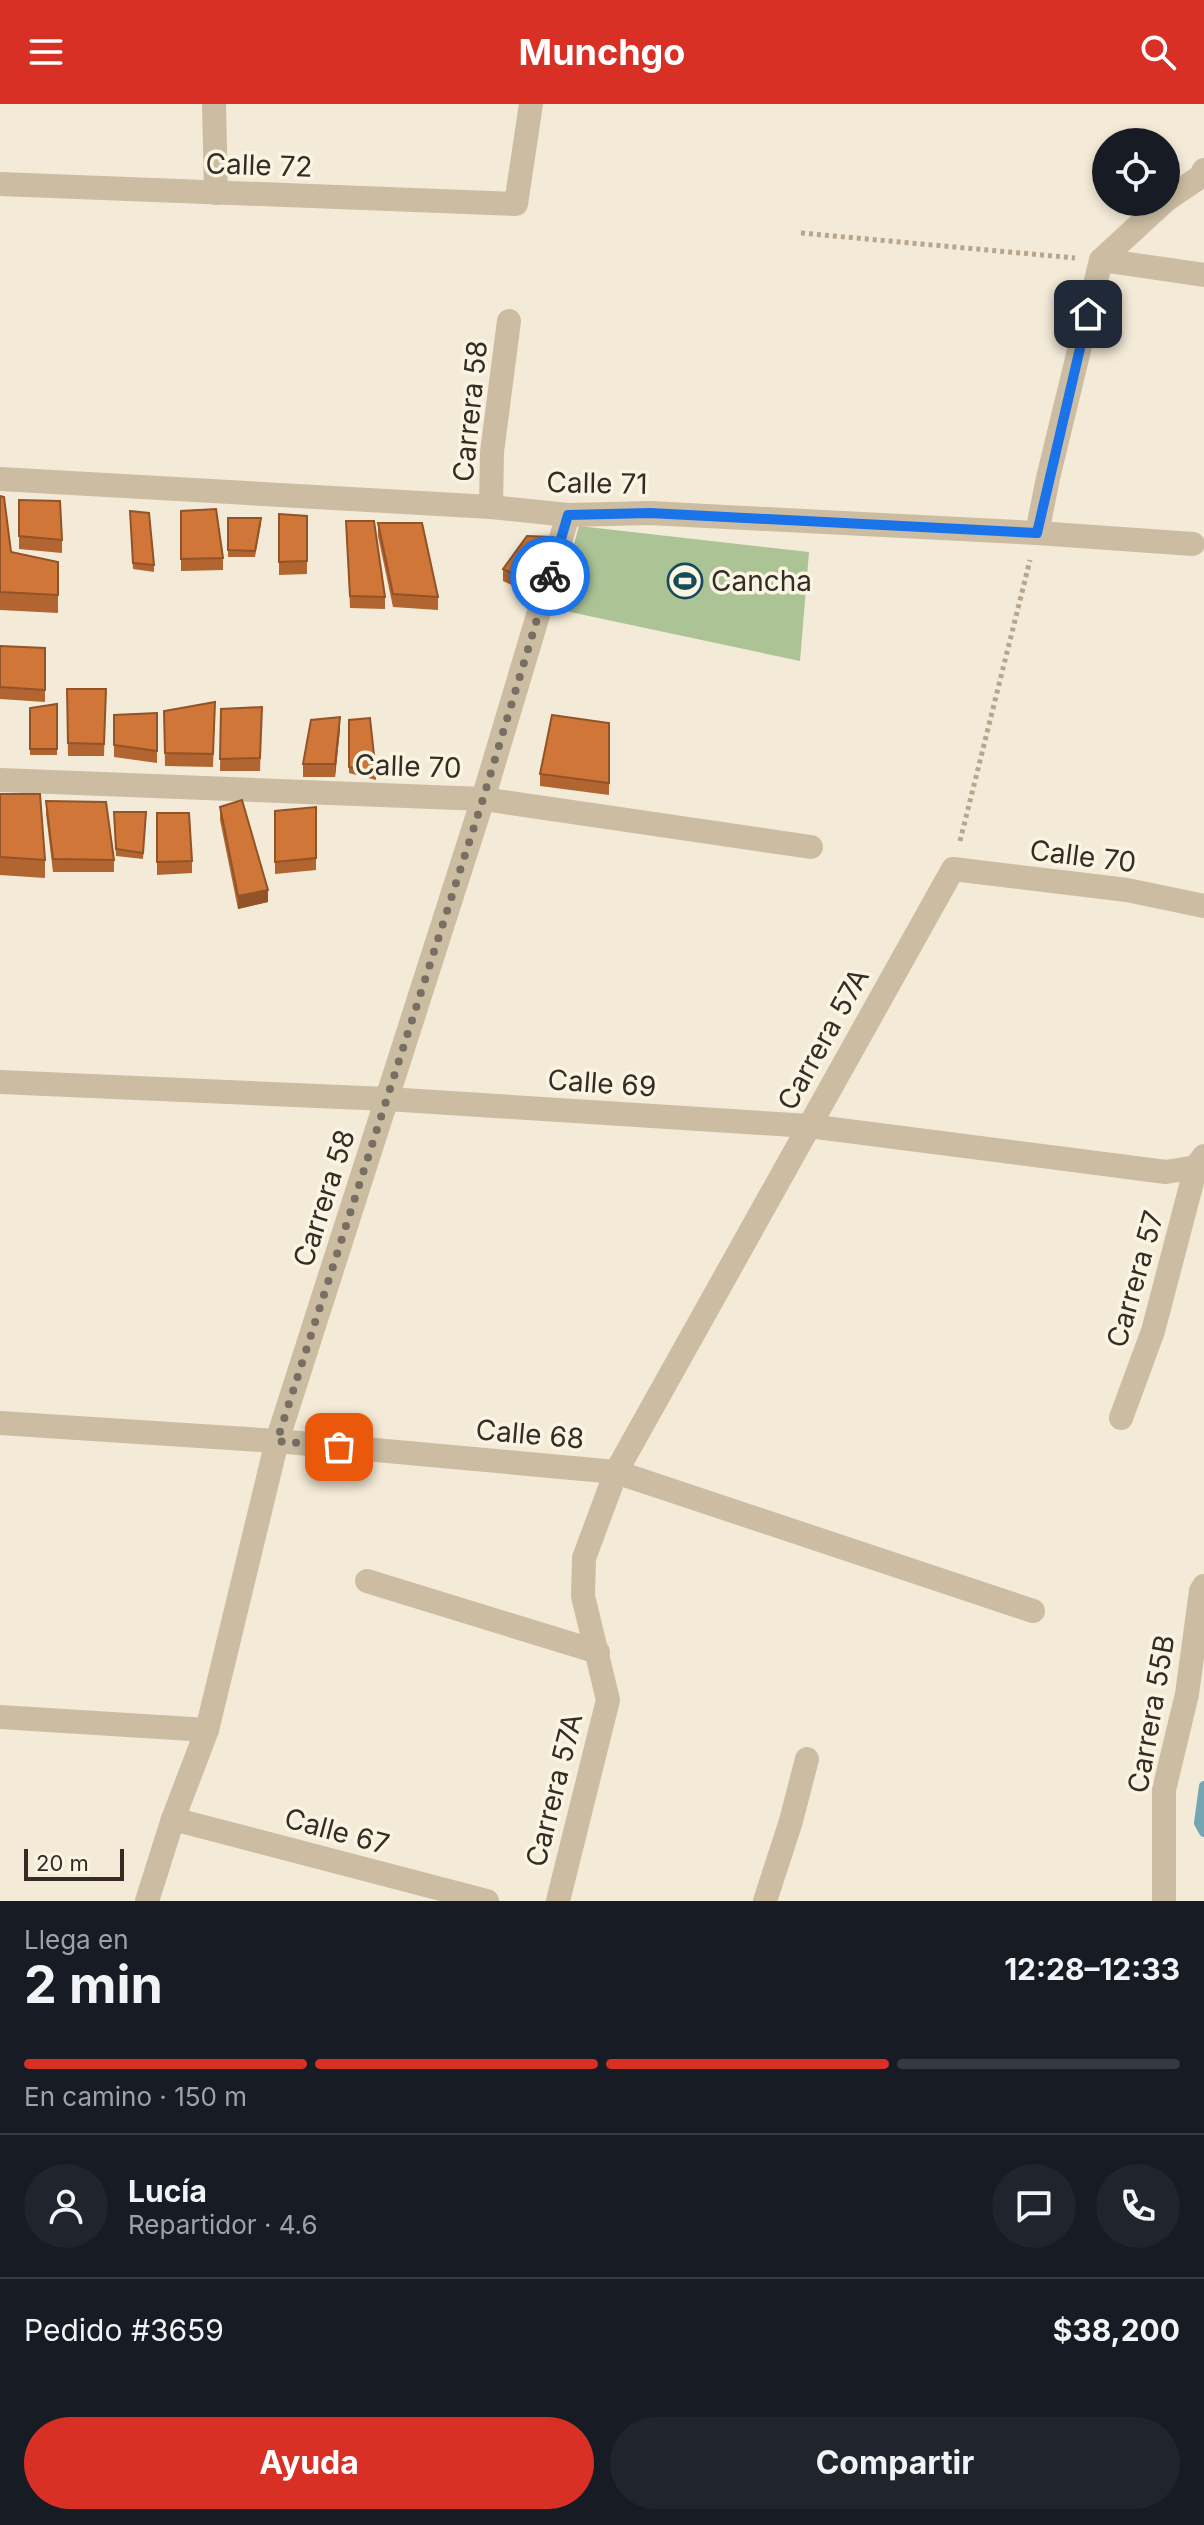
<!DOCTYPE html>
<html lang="es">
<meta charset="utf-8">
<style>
:root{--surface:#171b24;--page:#20242c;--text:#f1f3f6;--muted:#9ea1a6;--line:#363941;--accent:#d93025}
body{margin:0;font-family:Inter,sans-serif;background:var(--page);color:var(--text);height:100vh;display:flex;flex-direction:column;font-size:30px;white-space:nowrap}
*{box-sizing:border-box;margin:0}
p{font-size:26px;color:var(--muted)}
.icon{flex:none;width:44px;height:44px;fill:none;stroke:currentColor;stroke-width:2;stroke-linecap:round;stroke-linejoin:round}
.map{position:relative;height:1797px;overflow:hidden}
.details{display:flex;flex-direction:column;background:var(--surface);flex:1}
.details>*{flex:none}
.tools{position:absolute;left:1092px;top:24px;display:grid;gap:16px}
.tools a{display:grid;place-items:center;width:88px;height:88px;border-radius:50%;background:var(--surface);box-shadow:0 4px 12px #0003;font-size:40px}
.scale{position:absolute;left:24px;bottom:20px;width:100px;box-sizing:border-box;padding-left:8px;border:4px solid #352d25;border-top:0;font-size:22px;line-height:28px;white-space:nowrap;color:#352d25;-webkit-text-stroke:6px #faf4e3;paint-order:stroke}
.pin{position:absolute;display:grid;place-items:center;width:68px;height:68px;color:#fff;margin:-34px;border-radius:16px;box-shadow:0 4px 12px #0006}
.courier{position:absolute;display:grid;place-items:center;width:80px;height:80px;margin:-40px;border:6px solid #1a73e8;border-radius:50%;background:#fff;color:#222;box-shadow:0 2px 10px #0007}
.overview em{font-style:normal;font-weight:700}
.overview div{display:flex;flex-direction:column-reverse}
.overview{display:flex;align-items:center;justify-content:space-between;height:136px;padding:0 24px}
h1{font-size:52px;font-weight:700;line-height:60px}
.bar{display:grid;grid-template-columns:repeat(4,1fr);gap:12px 8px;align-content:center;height:96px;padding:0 24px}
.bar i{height:10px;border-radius:6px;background:var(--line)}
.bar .selected{background:var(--accent)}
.bar p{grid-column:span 4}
.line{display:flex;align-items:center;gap:20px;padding:0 24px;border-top:2px solid var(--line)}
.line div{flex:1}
.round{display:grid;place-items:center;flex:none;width:84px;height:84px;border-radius:42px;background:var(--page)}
.primary-button{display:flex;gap:16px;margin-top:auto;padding:16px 24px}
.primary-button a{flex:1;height:92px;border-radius:48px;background:var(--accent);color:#fff;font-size:32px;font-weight:700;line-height:92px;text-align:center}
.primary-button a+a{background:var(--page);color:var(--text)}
header{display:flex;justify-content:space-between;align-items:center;height:104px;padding:0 24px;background:var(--accent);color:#fff;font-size:36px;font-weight:700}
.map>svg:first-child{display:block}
.green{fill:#acc396}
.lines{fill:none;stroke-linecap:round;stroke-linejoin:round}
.stream{stroke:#74a5b2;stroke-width:10}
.path{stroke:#b7a68c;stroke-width:5;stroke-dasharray:4 4;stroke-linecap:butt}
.minor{stroke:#cbbca2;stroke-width:24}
.wall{fill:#b26530}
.shaded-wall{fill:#915327}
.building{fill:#cf7638;stroke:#915327;stroke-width:2}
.done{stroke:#786f63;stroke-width:8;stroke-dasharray:0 14.4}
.route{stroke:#1a73e8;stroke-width:10}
.labels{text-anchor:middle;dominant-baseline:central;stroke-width:7;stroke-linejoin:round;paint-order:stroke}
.street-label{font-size:28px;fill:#352d25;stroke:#faf4e3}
.poi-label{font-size:28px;fill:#352d25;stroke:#faf4e3;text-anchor:start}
</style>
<header><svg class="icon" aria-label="menu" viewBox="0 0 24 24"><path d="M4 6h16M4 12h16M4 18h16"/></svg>Munchgo<svg class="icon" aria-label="search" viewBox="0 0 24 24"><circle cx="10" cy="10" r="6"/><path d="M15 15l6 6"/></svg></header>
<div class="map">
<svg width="1204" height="1797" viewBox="0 0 1204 1797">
<rect width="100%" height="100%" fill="#f3ead7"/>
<polygon class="green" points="579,422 809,448 800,557 556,505"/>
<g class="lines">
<polyline class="stream" points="1204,1682 1199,1719 1204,1728"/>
<g class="path">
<polyline points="801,129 1075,154"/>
<polyline points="960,737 1030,456"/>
</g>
<g class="minor">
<polyline points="214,0 216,89"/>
<polyline points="0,80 516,100 531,0"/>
<polyline points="1166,96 1200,73 1204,66"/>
<polyline points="1101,156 1204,171"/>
<polyline points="0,375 491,403 568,411 650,409 1037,429 1193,440"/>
<polyline points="491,403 492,348 509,217"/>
<polyline points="1037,429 1048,374 1101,156 1164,98"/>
<polyline points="0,676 483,695 811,743"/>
<polyline points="0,978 387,995 809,1022 1166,1068 1196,1063"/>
<polyline points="1121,1314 1153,1227 1196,1063 1204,1052"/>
<polyline points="0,1319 277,1337 616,1368 1033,1507"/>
<polyline points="367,1477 598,1548"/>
<polyline points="0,1613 207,1626"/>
<polyline points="173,1715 487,1797"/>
<polyline points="147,1797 173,1715 207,1626 277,1337 483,695 568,411"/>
<polyline points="558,1797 608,1596 583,1492 584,1454 616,1368 953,765 1127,786 1204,802"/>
<polyline points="765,1797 791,1717 807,1655"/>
<polyline points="1164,1797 1164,1686 1187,1590 1201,1487 1204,1482"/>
</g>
</g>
<g class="wall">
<polygon points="0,392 11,448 58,458 58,509 0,506"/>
<polygon points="19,396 62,436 62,449 19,445"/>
<polygon points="130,407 154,461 154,468 133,465"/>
<polygon points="181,407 223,454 223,466 181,467"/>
<polygon points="279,410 307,412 307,470 279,471"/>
<polygon points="228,414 261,420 255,453 228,453"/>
<polygon points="346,417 385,493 385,505 350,504"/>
<polygon points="378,419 438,493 438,506 393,503 378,432"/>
<polygon points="553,445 538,493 503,477 503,465"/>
<polygon points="0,542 45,544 45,598 0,595"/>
<polygon points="67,585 106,585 104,652 68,652"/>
<polygon points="215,598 213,663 165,662 164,607"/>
<polygon points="57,600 57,651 30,651 30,604"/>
<polygon points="262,603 260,667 220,667 221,605"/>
<polygon points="157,609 157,659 114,653 114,611"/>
<polygon points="349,616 376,670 376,676 349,669"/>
<polygon points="609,619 609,691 540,682 540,670"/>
<polygon points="340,625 335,673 303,673 303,660"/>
<polygon points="0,690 45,756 45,774 0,771"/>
<polygon points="46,697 114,756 114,768 53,768 46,710"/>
<polygon points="220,703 268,798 238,805 220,716"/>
<polygon points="316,703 316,766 275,770 275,707"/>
<polygon points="114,708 146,708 143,755 116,752"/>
<polygon points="157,709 192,757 192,769 157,771"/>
</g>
<g class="shaded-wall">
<polygon points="553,433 553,445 538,493 538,481"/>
<polygon points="340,613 340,625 335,673 335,660"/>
<polygon points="268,786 268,798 238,805 238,792"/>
</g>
<g class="building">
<polygon points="0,392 4,393 11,448 58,458 58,491 0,488"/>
<polygon points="19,396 60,397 62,436 19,432"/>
<polygon points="216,405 223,454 181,455 181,407"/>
<polygon points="130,407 149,409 154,461 133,459"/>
<polygon points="279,410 307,412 307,457 279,458"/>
<polygon points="228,414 261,414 255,447 228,446"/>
<polygon points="346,417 374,417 385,493 350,492"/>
<polygon points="378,419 422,419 438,493 393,490"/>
<polygon points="527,432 553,433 538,481 503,465"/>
<polygon points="0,542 45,544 45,586 0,583"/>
<polygon points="67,585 106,585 104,640 68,639"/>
<polygon points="215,598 213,650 165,649 164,607"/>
<polygon points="57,600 57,645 30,645 30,604"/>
<polygon points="262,603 260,654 220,655 221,605"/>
<polygon points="157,609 157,647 114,641 114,611"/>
<polygon points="552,611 609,619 609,679 540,670"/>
<polygon points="340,613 335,660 303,660 311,616"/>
<polygon points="370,614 376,670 349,663 349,616"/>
<polygon points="0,690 40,690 45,756 0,753"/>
<polygon points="242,696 268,786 238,792 220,703"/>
<polygon points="46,697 106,698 114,756 53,755"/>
<polygon points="316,703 316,754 275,758 275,707"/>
<polygon points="114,708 146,708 143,749 116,745"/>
<polygon points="157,709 189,709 192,757 157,758"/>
</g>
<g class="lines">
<polyline class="done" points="339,1343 277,1337 483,695 550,472"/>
<polyline class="route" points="550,472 568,411 650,409 1037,429 1088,210"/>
</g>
<defs>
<g id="stadium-ring" transform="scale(1.8)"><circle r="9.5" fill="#faf4e3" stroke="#184b5a" stroke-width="1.5"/><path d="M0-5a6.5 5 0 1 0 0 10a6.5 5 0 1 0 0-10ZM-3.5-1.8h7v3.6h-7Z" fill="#184b5a"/></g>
</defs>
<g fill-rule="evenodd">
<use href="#stadium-ring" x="685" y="477"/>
</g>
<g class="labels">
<g class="street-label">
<text transform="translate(259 61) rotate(2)">Calle 72</text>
<text transform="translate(470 307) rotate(-84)">Carrera 58</text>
<text transform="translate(597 379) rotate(1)">Calle 71</text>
<text transform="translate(408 662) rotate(2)">Calle 70</text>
<text transform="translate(1083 752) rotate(7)">Calle 70</text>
<text transform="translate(823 935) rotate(-61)">Carrera 57A</text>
<text transform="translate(602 979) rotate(4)">Calle 69</text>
<text transform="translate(324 1094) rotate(-72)">Carrera 58</text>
<text transform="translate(1135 1175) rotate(-74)">Carrera 57</text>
<text transform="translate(530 1330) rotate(5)">Calle 68</text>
<text transform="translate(1151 1610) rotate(-80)">Carrera 55B</text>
<text transform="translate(554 1686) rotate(-76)">Carrera 57A</text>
<text transform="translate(337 1727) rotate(15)">Calle 67</text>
</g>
<g class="poi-label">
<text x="711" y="477">Cancha</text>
</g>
</g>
</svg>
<div class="tools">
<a><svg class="icon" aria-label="locate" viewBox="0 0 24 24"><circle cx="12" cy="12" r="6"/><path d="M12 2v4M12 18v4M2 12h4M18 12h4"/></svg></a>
</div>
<div class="scale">20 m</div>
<div class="pin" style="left:339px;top:1343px;background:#ea580c"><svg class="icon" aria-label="bag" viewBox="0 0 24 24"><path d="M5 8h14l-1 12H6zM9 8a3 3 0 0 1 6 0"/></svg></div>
<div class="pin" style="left:1088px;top:210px;background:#1f2937"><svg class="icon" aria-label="home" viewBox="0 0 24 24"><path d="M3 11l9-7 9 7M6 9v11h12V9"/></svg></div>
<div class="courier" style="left:550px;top:472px"><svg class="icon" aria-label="bike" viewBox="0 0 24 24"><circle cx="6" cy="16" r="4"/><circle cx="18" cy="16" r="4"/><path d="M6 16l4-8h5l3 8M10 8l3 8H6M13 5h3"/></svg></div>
</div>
<section class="details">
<div class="overview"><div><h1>2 min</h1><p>Llega en</p></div><em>12:28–12:33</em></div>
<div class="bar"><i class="selected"></i><i class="selected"></i><i class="selected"></i><i></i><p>En camino · 150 m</p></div>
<div class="line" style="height:144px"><a class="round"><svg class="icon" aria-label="person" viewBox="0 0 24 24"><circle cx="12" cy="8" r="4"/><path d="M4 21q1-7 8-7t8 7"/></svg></a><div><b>Lucía</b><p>Repartidor · 4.6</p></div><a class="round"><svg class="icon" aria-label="chat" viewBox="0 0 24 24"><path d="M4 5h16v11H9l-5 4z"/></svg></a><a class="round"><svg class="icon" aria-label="phone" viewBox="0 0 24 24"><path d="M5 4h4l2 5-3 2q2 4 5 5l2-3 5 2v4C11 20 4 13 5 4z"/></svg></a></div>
<div class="line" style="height:104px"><div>Pedido #3659</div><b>$38,200</b></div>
<div class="primary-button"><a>Ayuda</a><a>Compartir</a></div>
</section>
